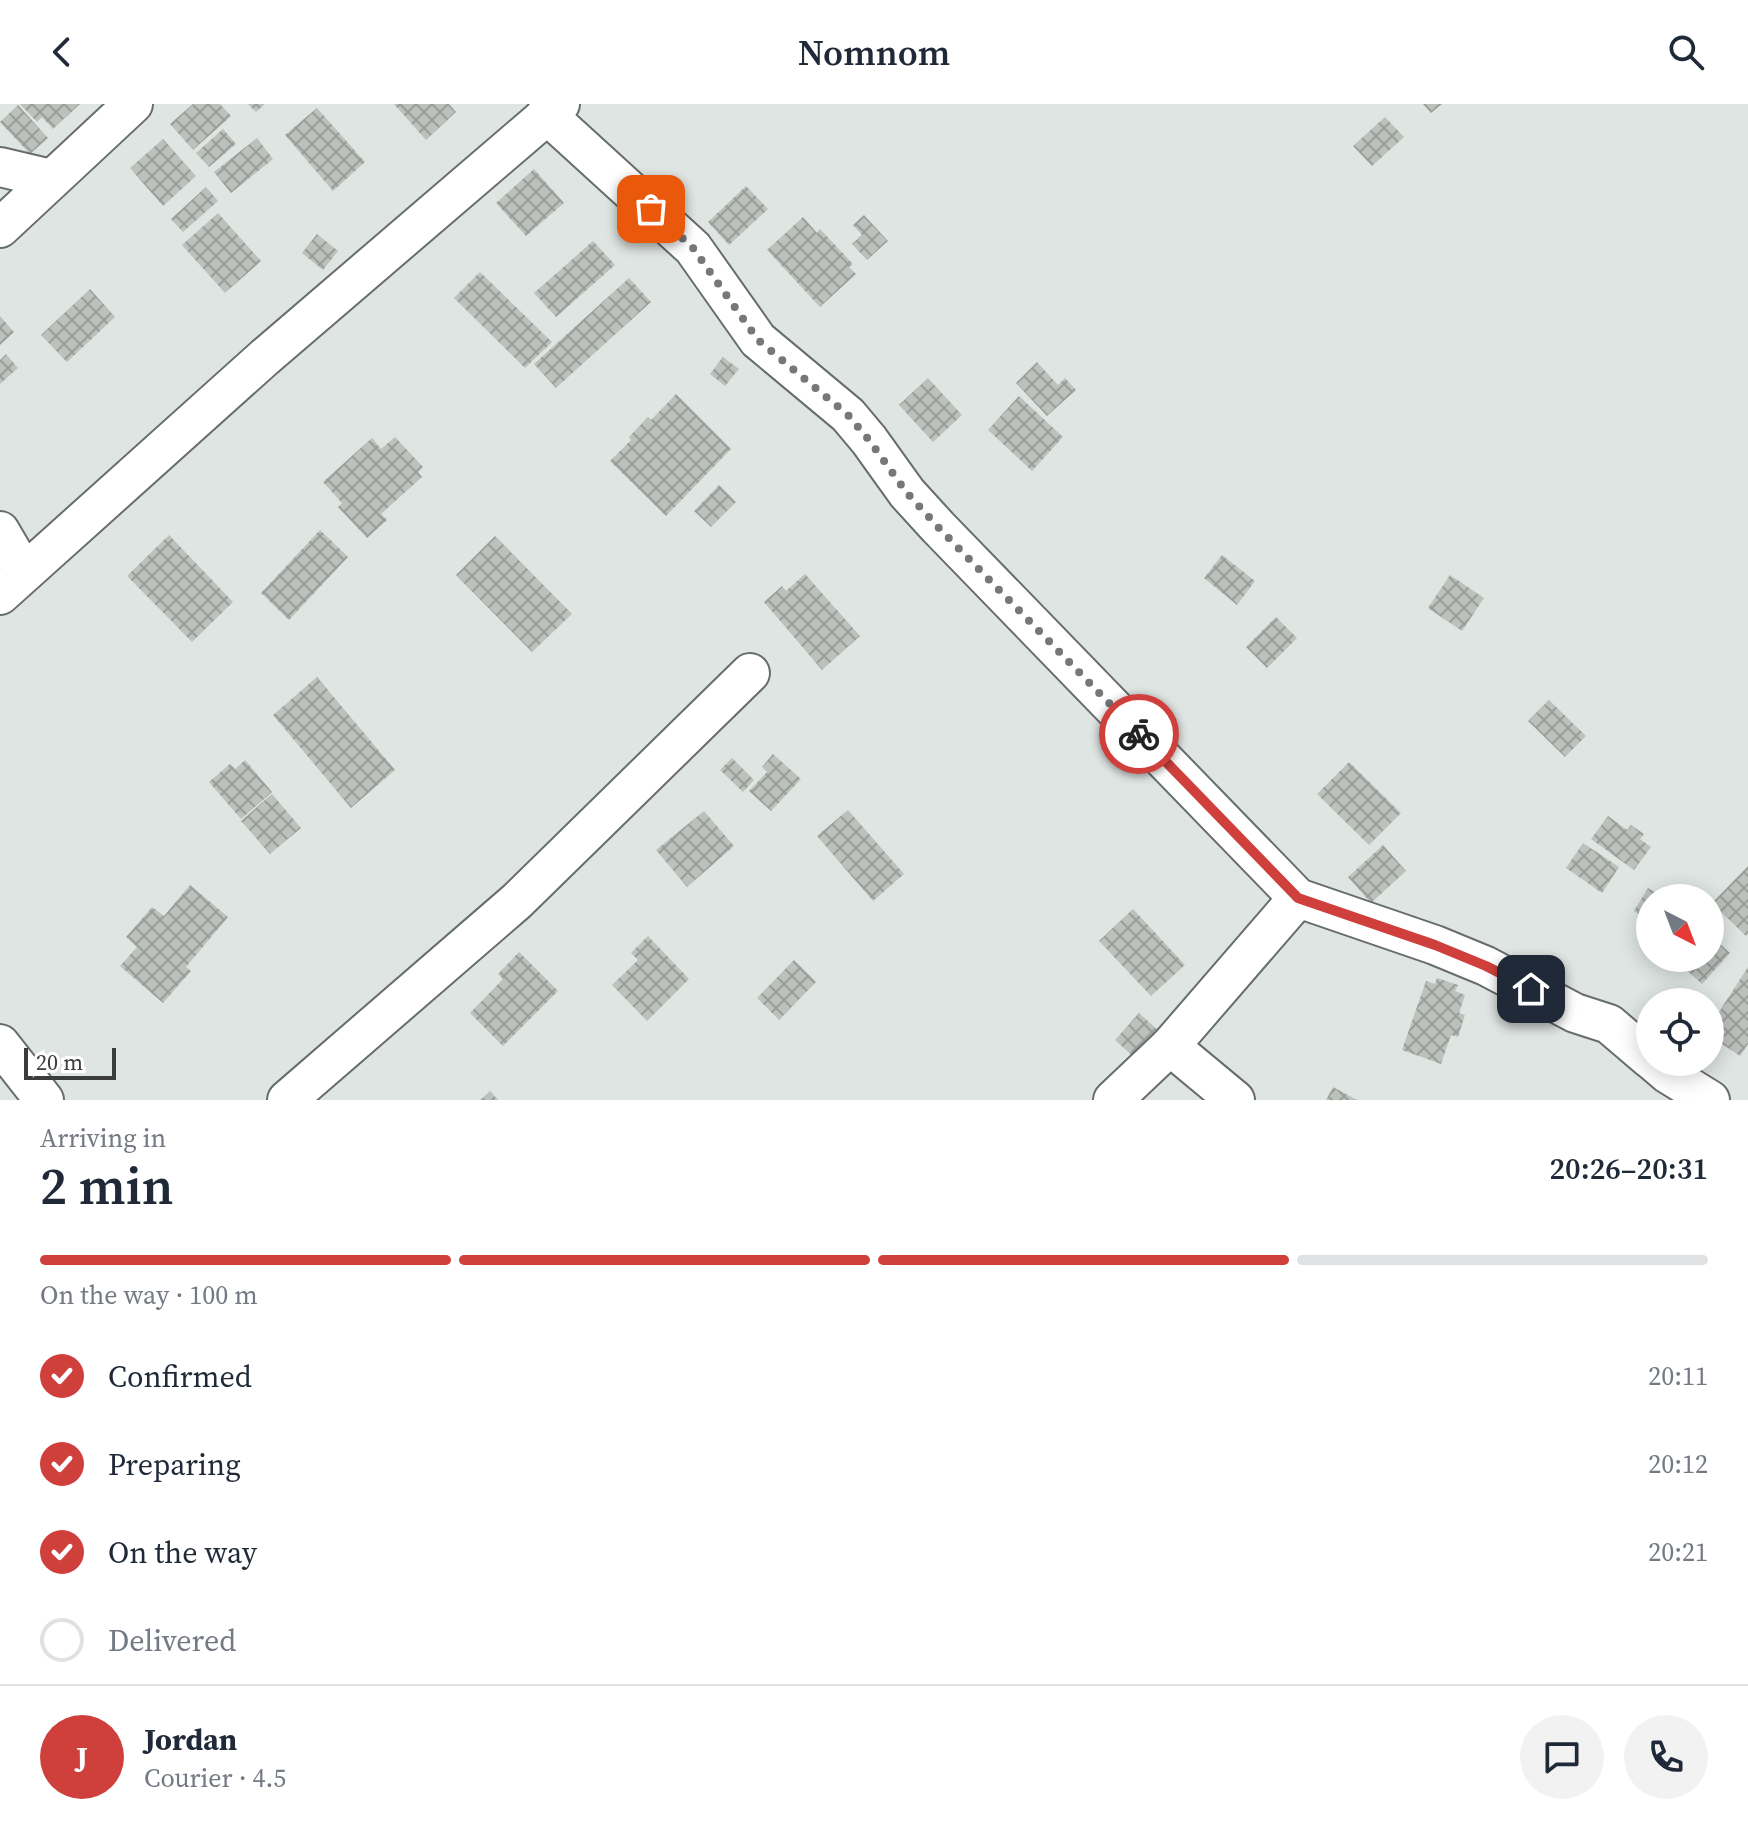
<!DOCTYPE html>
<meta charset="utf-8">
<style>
:root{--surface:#fff;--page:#f2f2f3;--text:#1f2937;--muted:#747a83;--line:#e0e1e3;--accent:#cf403d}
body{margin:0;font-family:"Source Serif 4",serif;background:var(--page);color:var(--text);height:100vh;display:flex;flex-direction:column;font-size:30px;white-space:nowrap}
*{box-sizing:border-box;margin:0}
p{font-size:26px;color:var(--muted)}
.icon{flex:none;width:44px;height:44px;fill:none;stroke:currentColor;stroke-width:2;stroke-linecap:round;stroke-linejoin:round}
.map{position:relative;height:996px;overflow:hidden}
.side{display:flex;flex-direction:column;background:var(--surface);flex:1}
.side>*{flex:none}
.needle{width:52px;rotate:138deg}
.controls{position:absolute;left:1636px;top:780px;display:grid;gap:16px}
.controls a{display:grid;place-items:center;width:88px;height:88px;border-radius:50%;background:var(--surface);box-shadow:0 4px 20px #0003;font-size:40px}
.scale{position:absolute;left:24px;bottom:20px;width:92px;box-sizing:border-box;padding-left:8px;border:4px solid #3a3d3c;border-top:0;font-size:22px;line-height:28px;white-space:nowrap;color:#3a3d3c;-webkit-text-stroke:6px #fff;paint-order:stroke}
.pin{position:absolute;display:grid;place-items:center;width:68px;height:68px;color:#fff;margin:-34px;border-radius:16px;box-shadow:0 4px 12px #0006}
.courier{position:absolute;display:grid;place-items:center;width:80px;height:80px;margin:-40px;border:6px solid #cf403d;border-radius:50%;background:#fff;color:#222;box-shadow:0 2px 10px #0007}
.headline em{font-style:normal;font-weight:600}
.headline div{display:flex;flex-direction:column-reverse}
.headline{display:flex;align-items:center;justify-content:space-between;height:136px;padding:0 40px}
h1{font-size:52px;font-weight:600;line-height:60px}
.bar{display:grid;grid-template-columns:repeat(4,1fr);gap:12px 8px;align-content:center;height:96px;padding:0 40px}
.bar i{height:10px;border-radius:6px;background:var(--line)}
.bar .active{background:var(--accent)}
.bar p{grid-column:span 4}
.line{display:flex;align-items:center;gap:20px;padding:0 40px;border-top:2px solid var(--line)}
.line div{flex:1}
.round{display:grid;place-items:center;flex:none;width:84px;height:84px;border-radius:42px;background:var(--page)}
ol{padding:0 40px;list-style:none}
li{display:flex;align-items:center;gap:24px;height:88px}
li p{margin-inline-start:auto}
li .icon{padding:8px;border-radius:50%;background:var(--accent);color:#fff;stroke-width:4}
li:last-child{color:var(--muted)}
li i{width:44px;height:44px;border:4px solid var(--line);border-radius:50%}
header{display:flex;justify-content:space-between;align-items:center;height:104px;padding:0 40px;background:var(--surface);font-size:36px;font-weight:600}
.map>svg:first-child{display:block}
.building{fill:url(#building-cross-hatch)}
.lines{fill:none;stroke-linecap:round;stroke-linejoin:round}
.minor-casing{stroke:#676d6b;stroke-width:42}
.minor{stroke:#fff;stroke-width:38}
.done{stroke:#747876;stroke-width:8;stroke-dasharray:0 14.4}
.route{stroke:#cf403d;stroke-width:10}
</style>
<header><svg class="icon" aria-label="back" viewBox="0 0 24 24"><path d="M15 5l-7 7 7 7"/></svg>Nomnom<svg class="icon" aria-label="search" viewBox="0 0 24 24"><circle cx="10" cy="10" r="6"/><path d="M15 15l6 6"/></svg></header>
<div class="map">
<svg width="1748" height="996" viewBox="0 0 1748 996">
<defs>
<pattern id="building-cross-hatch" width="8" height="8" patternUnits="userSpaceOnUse" patternTransform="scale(2)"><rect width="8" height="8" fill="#bcc1bc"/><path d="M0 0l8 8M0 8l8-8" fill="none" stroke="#9a9e9a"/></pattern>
</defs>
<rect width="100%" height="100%" fill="#dfe5e3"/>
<g class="building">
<polygon points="20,0 80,0 53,25 42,13 37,18"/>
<polygon points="193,0 220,0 231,12 193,46 170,20"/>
<polygon points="248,0 265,0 256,8"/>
<polygon points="394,0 449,0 456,8 426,36"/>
<polygon points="1423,0 1442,0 1431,9"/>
<polygon points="18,1 48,34 30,50 0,18"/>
<polygon points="317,4 365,58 333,87 285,31"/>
<polygon points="1385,13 1404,33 1372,62 1353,42"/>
<polygon points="223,25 236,40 209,63 196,49"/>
<polygon points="257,34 273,55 231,89 214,68"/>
<polygon points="163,35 196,72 163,102 130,64"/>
<polygon points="534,65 564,99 526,132 496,99"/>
<polygon points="746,82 768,105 729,141 708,118"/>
<polygon points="206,83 218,97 183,128 171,115"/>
<polygon points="218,109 261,157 225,189 182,141"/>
<polygon points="864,111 888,137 867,156 852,140 862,131 853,121"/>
<polygon points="803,113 817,129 820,125 853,160 849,163 856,170 820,203 767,146"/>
<polygon points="317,130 338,147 323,166 302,149"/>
<polygon points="593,137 615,161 556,213 534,189"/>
<polygon points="480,168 552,238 525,264 454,194"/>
<polygon points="629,174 651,198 556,284 534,260"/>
<polygon points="90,185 115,213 67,258 41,231"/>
<polygon points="0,212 14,228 0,241"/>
<polygon points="6,250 18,264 0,280 0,256"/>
<polygon points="723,253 739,265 725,282 710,270"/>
<polygon points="1037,258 1058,281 1065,274 1076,286 1047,312 1016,279"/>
<polygon points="928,274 962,311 933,338 899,301"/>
<polygon points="676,290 731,345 666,412 610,357 631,336 629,333 648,313 651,316"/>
<polygon points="1019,292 1063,333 1032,367 988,326"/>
<polygon points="395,333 423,363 418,368 422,373 381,410 387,416 367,434 338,403 342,399 323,378 372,334 381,345"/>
<polygon points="719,381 736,398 711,423 694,407"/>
<polygon points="320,426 348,453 289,516 261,489"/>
<polygon points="169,431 233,498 192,538 127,472"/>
<polygon points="495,432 572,510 532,548 456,471"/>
<polygon points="1222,451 1255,477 1237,501 1204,474"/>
<polygon points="805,470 860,532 822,566 764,498 782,482 786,487"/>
<polygon points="1450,471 1484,494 1462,527 1428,504"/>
<polygon points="1276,513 1297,534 1267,564 1246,543"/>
<polygon points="317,573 395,666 351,704 273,611"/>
<polygon points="1549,596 1586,632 1565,653 1528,617"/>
<polygon points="773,650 801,675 771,707 749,687 767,668 762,663"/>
<polygon points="732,654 754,676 743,688 720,666"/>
<polygon points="245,656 272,688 241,715 209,678 230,660 235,665"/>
<polygon points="1349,658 1401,709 1369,741 1317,690"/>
<polygon points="272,690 301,724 270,750 241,717"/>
<polygon points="848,706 904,770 873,797 817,732"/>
<polygon points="704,707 734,742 687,783 656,746"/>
<polygon points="1608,712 1627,726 1631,721 1644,730 1640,735 1651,743 1634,766 1591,735"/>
<polygon points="1583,739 1619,763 1602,789 1566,764"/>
<polygon points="1383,741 1406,767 1371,799 1348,773"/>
<polygon points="1748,762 1748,829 1746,832 1712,799"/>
<polygon points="190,781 228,813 186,863 191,867 163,899 120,862 137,843 126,833 152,803 164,812"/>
<polygon points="1648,784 1664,794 1650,794 1650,817 1634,807"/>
<polygon points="1133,805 1185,861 1151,892 1099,837"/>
<polygon points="1710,831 1730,849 1702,880 1673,854 1710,854"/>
<polygon points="648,832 689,875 647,917 612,881 638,856 631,849"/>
<polygon points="519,848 558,887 503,942 470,909 503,875 498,870"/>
<polygon points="794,856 816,878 779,916 757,894"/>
<polygon points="1748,863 1748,940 1740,952 1710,932 1710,922"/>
<polygon points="1437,874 1458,881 1455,887 1465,891 1459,909 1465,911 1458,933 1451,931 1441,960 1402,946 1426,877 1435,880"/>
<polygon points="1139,909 1160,928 1136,955 1115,936"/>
<polygon points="1333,983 1357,996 1326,996"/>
<polygon points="490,987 498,996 480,996"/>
</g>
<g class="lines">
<g class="minor-casing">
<g id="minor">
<polyline points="546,10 693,144 758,236 848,311 869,336 907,389 938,423 1298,794 1435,841 1486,862 1575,909 1609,920 1650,955"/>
<polyline points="0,63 51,75"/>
<polyline points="0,124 133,0"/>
<polyline points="0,427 24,468"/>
<polyline points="0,491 265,253 560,0"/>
<polyline points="0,940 44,996"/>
<polyline points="1170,942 1235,996"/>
<polyline points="1654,958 1668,970 1710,996"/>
<polyline points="287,996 517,797 750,569"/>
<polyline points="1113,996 1170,942 1298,794"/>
</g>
</g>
<use href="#minor" class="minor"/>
</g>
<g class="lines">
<polyline class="done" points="651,105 693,144 758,236 848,311 869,336 907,389 938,423 1139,630"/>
<polyline class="route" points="1139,630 1298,794 1435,841 1486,862 1531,885"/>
</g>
</svg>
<div class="controls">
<a><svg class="needle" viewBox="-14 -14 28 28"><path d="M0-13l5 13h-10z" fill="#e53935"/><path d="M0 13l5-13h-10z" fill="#747a83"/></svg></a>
<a><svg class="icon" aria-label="locate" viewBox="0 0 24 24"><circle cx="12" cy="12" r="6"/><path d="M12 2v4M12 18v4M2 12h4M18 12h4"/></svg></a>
</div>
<div class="scale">20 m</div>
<div class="pin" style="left:651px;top:105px;background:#ea580c"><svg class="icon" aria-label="bag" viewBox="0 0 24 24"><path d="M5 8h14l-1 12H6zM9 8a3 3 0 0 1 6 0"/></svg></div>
<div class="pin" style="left:1531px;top:885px;background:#1f2937"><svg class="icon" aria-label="home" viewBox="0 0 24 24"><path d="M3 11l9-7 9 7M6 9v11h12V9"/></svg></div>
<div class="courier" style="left:1139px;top:630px"><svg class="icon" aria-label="bike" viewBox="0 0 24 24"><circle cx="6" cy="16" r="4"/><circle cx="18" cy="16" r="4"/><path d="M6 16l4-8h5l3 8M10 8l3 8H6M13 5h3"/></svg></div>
</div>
<section class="side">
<div class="headline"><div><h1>2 min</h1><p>Arriving in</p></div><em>20:26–20:31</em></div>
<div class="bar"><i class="active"></i><i class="active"></i><i class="active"></i><i></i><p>On the way · 100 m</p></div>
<ol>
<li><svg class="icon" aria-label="check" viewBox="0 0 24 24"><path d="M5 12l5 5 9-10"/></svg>Confirmed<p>20:11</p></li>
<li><svg class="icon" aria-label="check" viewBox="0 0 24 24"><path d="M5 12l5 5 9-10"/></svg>Preparing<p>20:12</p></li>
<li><svg class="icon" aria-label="check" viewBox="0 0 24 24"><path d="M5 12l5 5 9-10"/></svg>On the way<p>20:21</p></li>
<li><i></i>Delivered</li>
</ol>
<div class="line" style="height:144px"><b class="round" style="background:var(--accent);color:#fff">J</b><div><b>Jordan</b><p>Courier · 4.5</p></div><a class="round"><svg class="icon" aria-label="chat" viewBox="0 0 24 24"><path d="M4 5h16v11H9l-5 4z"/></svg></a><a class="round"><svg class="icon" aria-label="phone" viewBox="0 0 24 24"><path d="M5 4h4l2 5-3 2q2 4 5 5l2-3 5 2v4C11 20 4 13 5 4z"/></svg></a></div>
</section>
